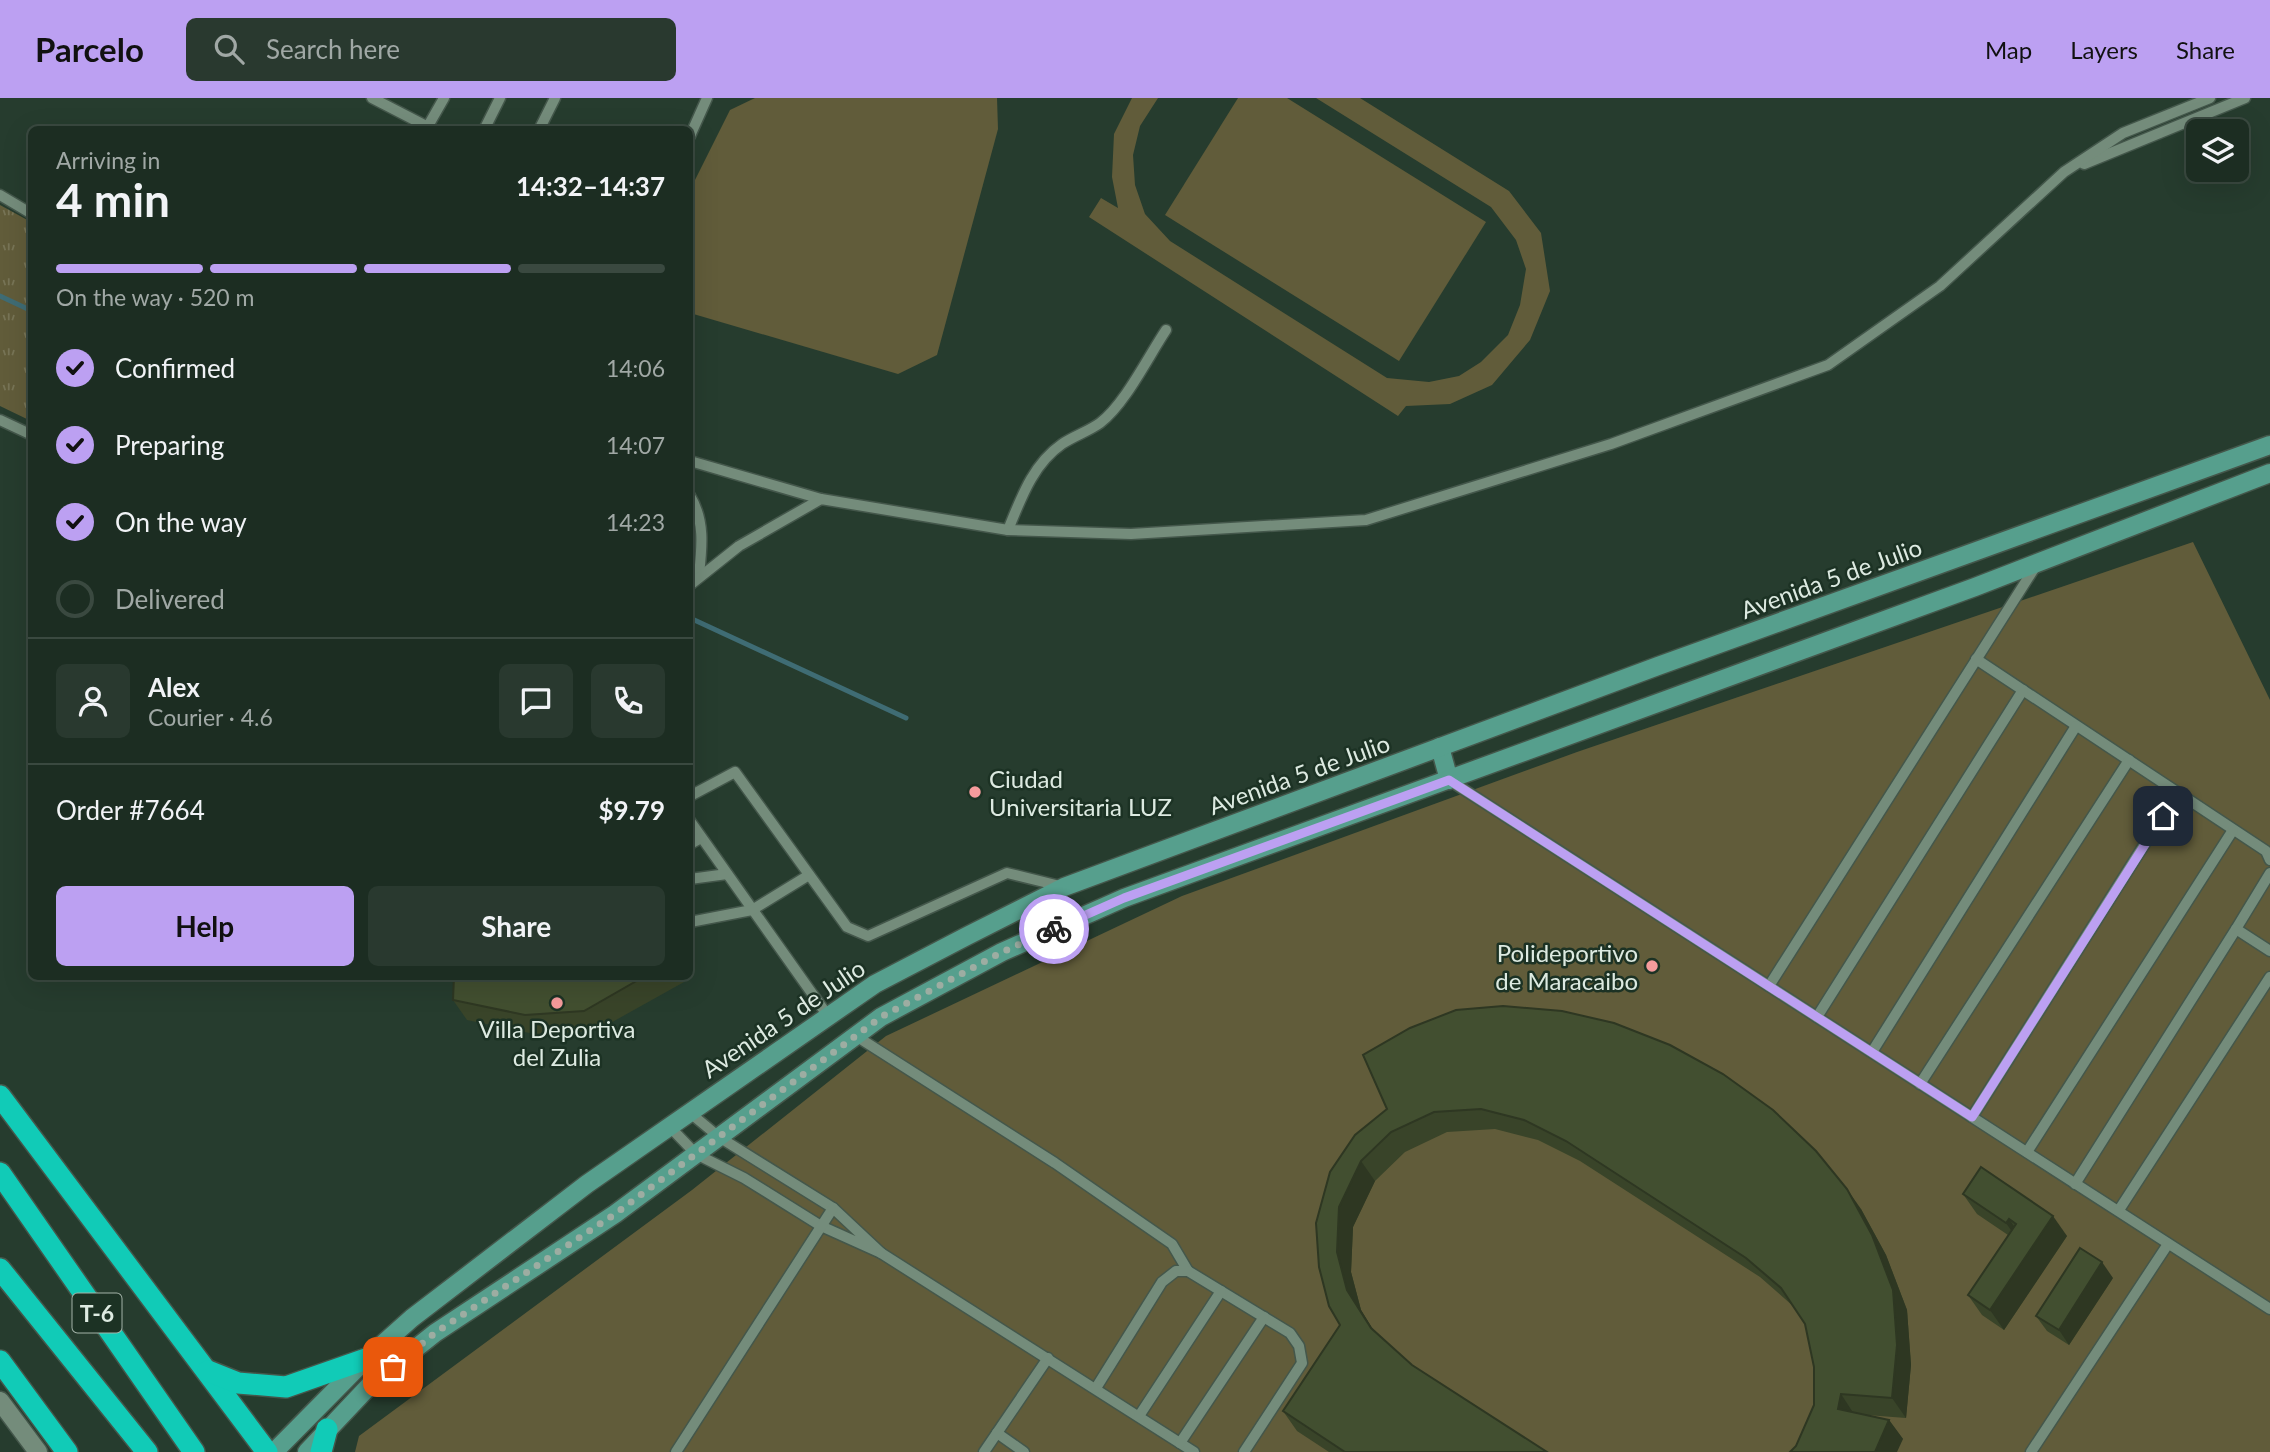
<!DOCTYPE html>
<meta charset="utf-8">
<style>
:root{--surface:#1c2d22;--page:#29392f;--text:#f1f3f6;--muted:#a0a8a5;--line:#3a4940;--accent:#bca0f2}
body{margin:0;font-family:Lato,sans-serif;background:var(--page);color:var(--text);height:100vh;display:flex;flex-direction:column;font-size:26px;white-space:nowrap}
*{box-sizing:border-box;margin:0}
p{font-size:23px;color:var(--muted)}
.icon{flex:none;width:38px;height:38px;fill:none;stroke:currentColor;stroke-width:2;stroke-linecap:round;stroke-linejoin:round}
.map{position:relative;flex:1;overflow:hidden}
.details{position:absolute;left:28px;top:28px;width:665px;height:854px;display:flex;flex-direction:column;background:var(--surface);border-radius:10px;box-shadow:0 7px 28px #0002,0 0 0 2px var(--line)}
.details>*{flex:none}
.tools{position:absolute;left:2186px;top:21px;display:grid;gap:14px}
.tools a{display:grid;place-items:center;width:63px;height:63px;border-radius:10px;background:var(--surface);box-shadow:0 7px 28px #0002,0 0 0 2px var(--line);font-size:35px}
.pin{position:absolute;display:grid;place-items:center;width:60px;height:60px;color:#fff;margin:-30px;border-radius:14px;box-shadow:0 4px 10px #0006}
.courier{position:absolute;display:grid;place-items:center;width:70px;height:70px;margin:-35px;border:5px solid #bca0f2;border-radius:50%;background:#fff;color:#222;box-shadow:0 2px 9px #0007}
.headline em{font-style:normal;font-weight:700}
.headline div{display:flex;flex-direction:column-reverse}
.headline{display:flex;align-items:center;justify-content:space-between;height:119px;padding:0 28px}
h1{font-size:46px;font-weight:700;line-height:52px}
.bar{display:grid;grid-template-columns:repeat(4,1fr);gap:10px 7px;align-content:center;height:84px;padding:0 28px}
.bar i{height:9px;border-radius:5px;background:var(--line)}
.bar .selected{background:var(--accent)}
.bar p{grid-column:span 4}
.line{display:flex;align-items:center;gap:18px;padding:0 28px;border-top:2px solid var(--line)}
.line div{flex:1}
.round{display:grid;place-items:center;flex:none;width:74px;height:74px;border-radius:10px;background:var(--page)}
ol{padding:0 28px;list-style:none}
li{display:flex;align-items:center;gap:21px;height:77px}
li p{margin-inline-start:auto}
li .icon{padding:7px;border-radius:50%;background:var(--accent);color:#111;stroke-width:4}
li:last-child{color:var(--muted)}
li i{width:38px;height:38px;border:4px solid var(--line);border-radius:50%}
.primary-button{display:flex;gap:14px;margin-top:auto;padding:14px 28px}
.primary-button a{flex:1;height:80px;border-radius:10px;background:var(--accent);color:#111;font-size:28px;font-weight:700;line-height:80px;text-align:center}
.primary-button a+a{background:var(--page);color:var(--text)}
header{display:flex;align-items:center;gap:42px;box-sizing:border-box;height:98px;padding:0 35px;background:var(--accent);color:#111}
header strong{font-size:33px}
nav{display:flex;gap:38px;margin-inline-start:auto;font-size:24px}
.search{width:490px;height:63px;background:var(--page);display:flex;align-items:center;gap:18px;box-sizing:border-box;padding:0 24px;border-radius:10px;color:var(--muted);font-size:26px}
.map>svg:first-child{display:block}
.grass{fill:url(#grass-tufts)}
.garden{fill:#615c3a}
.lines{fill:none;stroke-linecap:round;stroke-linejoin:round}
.stream{stroke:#3f6c74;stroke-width:5}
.lane-casing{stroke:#44574b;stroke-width:13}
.street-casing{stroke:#44574b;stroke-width:21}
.secondary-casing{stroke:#44574b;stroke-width:21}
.highway-casing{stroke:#44574b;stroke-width:24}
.lane{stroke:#748c7b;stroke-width:10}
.street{stroke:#748c7b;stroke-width:18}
.secondary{stroke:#569f8d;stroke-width:18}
.highway{stroke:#11cbb7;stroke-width:21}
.wall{fill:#394429}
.shaded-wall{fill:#2e3722}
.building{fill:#424f30;stroke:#2e3722;stroke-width:2}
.done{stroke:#9dada2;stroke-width:7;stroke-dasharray:0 12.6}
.route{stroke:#bca0f2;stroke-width:9}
.poi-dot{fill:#f59b9c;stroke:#1c3224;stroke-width:2.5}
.labels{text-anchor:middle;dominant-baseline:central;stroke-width:5;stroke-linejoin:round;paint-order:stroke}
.shield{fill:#1c3224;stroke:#a3b3a8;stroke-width:2}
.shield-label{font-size:23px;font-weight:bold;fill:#ddeae1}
.street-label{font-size:24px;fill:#ddeae1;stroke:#1c3224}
.poi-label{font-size:24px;fill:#ddeae1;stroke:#1c3224;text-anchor:start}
</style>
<header>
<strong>Parcelo</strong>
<div class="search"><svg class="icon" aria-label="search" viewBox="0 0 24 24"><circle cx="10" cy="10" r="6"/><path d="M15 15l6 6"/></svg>Search here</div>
<nav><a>Map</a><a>Layers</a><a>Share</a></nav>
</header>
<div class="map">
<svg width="2270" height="1354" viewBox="0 0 2270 1354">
<defs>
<pattern id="grass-tufts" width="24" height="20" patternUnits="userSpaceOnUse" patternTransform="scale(1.75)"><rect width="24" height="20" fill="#615c3a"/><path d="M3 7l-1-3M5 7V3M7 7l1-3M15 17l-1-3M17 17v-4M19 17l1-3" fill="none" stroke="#777456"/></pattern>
</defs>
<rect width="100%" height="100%" fill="#263c2e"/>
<polygon class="grass" points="0,107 31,124 31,323 0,308"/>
<g class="garden">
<polygon points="755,0 997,0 998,31 937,257 898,276 690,215 690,92 730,12"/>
<polygon points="1132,0 1158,0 1140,28 1133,57 1135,87 1145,116 1170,143 1387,280 1429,284 1459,278 1481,264 1508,237 1520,207 1526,171 1516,142 1491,109 1316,0 1360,0 1509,93 1541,135 1550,193 1530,242 1492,287 1450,306 1406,308 1398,318 1089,119 1101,100 1118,110 1112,79 1114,36"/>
<polygon points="1238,0 1287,0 1486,124 1399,263 1165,117"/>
<polygon points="2193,444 2270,602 2270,1354 355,1354 359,1338 692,1092 886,938 1182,798 1577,654"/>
</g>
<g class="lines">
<g class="stream">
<polyline points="0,198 32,213"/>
<polyline points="690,520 906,620"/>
</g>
<g class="lane-casing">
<g id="lane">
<polyline points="372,0 434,32"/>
<polyline points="428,28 444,0"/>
<polyline points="484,32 500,0"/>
<polyline points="539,32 555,0"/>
<polyline points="690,38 707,0"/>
<polyline points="2084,66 2245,0"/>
<polyline points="0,97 32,116"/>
<polyline points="0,322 32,337"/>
<polyline points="690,363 821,401"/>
<path d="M690,398C705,422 702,449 699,477"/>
<path d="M1008,432C1021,400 1033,366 1062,346C1074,338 1089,333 1100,325C1125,306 1148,259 1166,232"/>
<polyline points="690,487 739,448 821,401 1008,432 1131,436 1366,422 1611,346 1828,267 1940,188 2064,74 2123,35 2210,0"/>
<polyline points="1976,561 2266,753 2270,762"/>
<polyline points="1449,682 2270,1211"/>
<polyline points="690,698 735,674 847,829 868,838 1007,775 1060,788"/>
<polyline points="690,723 828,918"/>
<polyline points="690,746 701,740"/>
<polyline points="2270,775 2236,831 2270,853"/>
<polyline points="690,781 727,776"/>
<polyline points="690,824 752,812 809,777"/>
<polyline points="1769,888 2037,466"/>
<polyline points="1817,919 2023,592"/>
<polyline points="856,938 1055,1065 1172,1146 1188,1173"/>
<polyline points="1872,954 2076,628"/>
<polyline points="1920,986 2129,662"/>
<polyline points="1972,1019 2177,695"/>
<polyline points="669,1028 696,1056 744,1080 821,1128 881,1155 833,1110 719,1039 689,1014"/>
<polyline points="2027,1054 2233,732"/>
<polyline points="2075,1086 2236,831"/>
<polyline points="2119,1112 2270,879"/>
<polyline points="881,1155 1194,1354"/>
<polyline points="1096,1290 1162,1184 1176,1173 1188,1173 1290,1235 1299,1248 1302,1265 1244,1354"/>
<polyline points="1139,1318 1221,1193"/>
<polyline points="997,1335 1024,1354"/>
<polyline points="1180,1345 1264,1219"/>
<polyline points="676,1354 833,1110"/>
<polyline points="984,1354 1048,1260"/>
<polyline points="2031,1354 2168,1146"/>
</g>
</g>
<g class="street-casing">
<polyline id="street" points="0,1303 38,1354"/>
</g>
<g class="secondary-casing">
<g id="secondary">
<polyline points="1440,649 1449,682"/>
<polyline points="274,1354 366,1261 412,1220 587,1086 875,886 967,838 1064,789 1658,568 2270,347"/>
<polyline points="307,1354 371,1286 435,1235 615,1116 881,919 1002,854 1124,800 1975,489 2270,375"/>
</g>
</g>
<g class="highway-casing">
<g id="highway">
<polyline points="0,998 267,1354"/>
<polyline points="0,1075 194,1354"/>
<polyline points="0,1171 147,1354"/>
<polyline points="0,1263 67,1354"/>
<polyline points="208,1273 238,1285 286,1289 366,1261"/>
<polyline points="321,1354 327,1331"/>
</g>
</g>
<use href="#lane" class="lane"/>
<use href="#street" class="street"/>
<use href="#secondary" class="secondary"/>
<use href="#highway" class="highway"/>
</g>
<g class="wall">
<polygon points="690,873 693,879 598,932 539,937 467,922 453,902 454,878 690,878"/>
<polygon points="1363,957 1861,1111 1886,1157 1907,1212 1911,1267 1906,1320 1867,1317 1889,1322 1903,1341 1796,1348 1814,1307 1814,1269 1805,1226 1793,1208 1760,1179 1580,1063 1538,1042 1495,1031 1447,1034 1405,1054 1375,1083 1353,1129 1351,1174 1361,1212 1374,1233 1412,1267 1547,1354 1329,1354 1297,1333 1283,1313 1340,1227 1316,1125 1387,1011"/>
<polygon points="1963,1096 2067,1138 2004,1232 1982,1217 1968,1197 2008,1137 1977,1116"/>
<polygon points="2113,1180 2069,1247 2047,1233 2036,1218"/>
</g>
<g class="shaded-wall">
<polygon points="1361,1063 1375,1083 1353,1129 1351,1174 1361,1212 1384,1250 1347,1192 1337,1154 1339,1109"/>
<polygon points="1847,1091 1861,1111 1886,1157 1907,1212 1911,1267 1906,1320 1892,1300"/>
<polygon points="2053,1118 2067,1138 2004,1232 1990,1212"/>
<polygon points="2009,1121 2023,1141 2020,1145 2006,1125"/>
<polygon points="2102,1164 2113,1180 2069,1247 2059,1232"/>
<polygon points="1841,1296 1854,1316 1838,1311"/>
<polygon points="1889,1322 1903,1341 1897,1354 1875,1354"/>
</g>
<g class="building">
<polygon points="454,878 645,878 584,913 525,917 453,902"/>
<polygon points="1503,908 1562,913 1614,925 1670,947 1723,976 1773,1012 1816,1053 1847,1091 1872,1137 1893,1192 1897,1247 1892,1300 1841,1296 1838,1311 1889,1322 1875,1354 1790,1354 1796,1348 1814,1307 1814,1269 1805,1226 1781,1190 1746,1160 1566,1043 1524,1022 1481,1011 1434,1014 1391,1034 1361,1063 1339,1109 1337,1154 1347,1192 1371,1230 1412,1267 1547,1354 1345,1354 1283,1313 1340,1227 1329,1208 1319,1169 1316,1125 1330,1074 1355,1037 1387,1011 1363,957 1410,930 1456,912"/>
<polygon points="1981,1069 2053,1118 1990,1212 1968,1197 2016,1126 2009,1121 2006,1125 1963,1096"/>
<polygon points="2080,1150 2102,1164 2059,1232 2036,1218"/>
</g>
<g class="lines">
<polyline class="done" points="393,1269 435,1235 615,1116 881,919 1002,854 1054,831"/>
<polyline class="route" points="1054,831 1124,800 1449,682 1972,1019 2163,718"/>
</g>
<g class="poi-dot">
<circle cx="975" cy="694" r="7"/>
<circle cx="1652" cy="868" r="7"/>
<circle cx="557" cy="905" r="7"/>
</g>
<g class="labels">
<rect class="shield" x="72.5" y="1195.5" width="49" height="39" rx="5"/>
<g class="shield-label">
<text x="97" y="1215">T-6</text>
</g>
<g class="street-label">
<text transform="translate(1831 480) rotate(-20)">Avenida 5 de Julio</text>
<text transform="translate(1299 676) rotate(-20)">Avenida 5 de Julio</text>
<text transform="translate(783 920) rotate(-34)">Avenida 5 de Julio</text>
</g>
<g class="poi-label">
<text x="989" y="680">Ciudad<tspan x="989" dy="28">Universitaria LUZ</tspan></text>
<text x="1638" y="854" text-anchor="end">Polideportivo<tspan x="1638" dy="28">de Maracaibo</tspan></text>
<text x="557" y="930" text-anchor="middle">Villa Deportiva<tspan x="557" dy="28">del Zulia</tspan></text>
</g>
</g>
</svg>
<div class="tools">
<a><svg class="icon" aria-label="layers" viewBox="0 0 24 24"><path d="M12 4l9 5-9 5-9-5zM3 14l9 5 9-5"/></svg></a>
</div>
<div class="pin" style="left:393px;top:1269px;background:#ea580c"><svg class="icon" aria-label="bag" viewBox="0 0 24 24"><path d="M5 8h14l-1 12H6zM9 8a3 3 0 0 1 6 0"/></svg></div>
<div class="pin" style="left:2163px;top:718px;background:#1f2937"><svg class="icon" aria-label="home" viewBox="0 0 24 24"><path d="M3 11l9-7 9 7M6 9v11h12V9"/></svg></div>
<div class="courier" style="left:1054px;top:831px"><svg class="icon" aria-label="bike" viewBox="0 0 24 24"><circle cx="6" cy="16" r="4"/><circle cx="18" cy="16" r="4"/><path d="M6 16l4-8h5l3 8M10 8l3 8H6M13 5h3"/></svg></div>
<section class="details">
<div class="headline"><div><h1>4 min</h1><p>Arriving in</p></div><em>14:32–14:37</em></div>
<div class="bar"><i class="selected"></i><i class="selected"></i><i class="selected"></i><i></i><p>On the way · 520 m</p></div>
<ol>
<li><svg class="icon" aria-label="check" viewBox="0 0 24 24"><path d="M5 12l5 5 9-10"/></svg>Confirmed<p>14:06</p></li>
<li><svg class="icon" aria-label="check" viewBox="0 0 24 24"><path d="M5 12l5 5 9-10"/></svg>Preparing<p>14:07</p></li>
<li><svg class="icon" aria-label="check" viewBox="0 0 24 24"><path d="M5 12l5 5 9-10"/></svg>On the way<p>14:23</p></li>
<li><i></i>Delivered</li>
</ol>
<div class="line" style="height:126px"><a class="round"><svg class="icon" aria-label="person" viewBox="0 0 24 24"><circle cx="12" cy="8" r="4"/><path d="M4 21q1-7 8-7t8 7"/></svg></a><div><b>Alex</b><p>Courier · 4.6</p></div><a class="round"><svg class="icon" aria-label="chat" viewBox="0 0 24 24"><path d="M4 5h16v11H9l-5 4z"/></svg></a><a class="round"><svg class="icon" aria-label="phone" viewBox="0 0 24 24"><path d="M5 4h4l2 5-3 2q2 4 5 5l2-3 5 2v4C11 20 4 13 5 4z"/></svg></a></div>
<div class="line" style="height:91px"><div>Order #7664</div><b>$9.79</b></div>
<div class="primary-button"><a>Help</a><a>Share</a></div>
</section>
</div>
